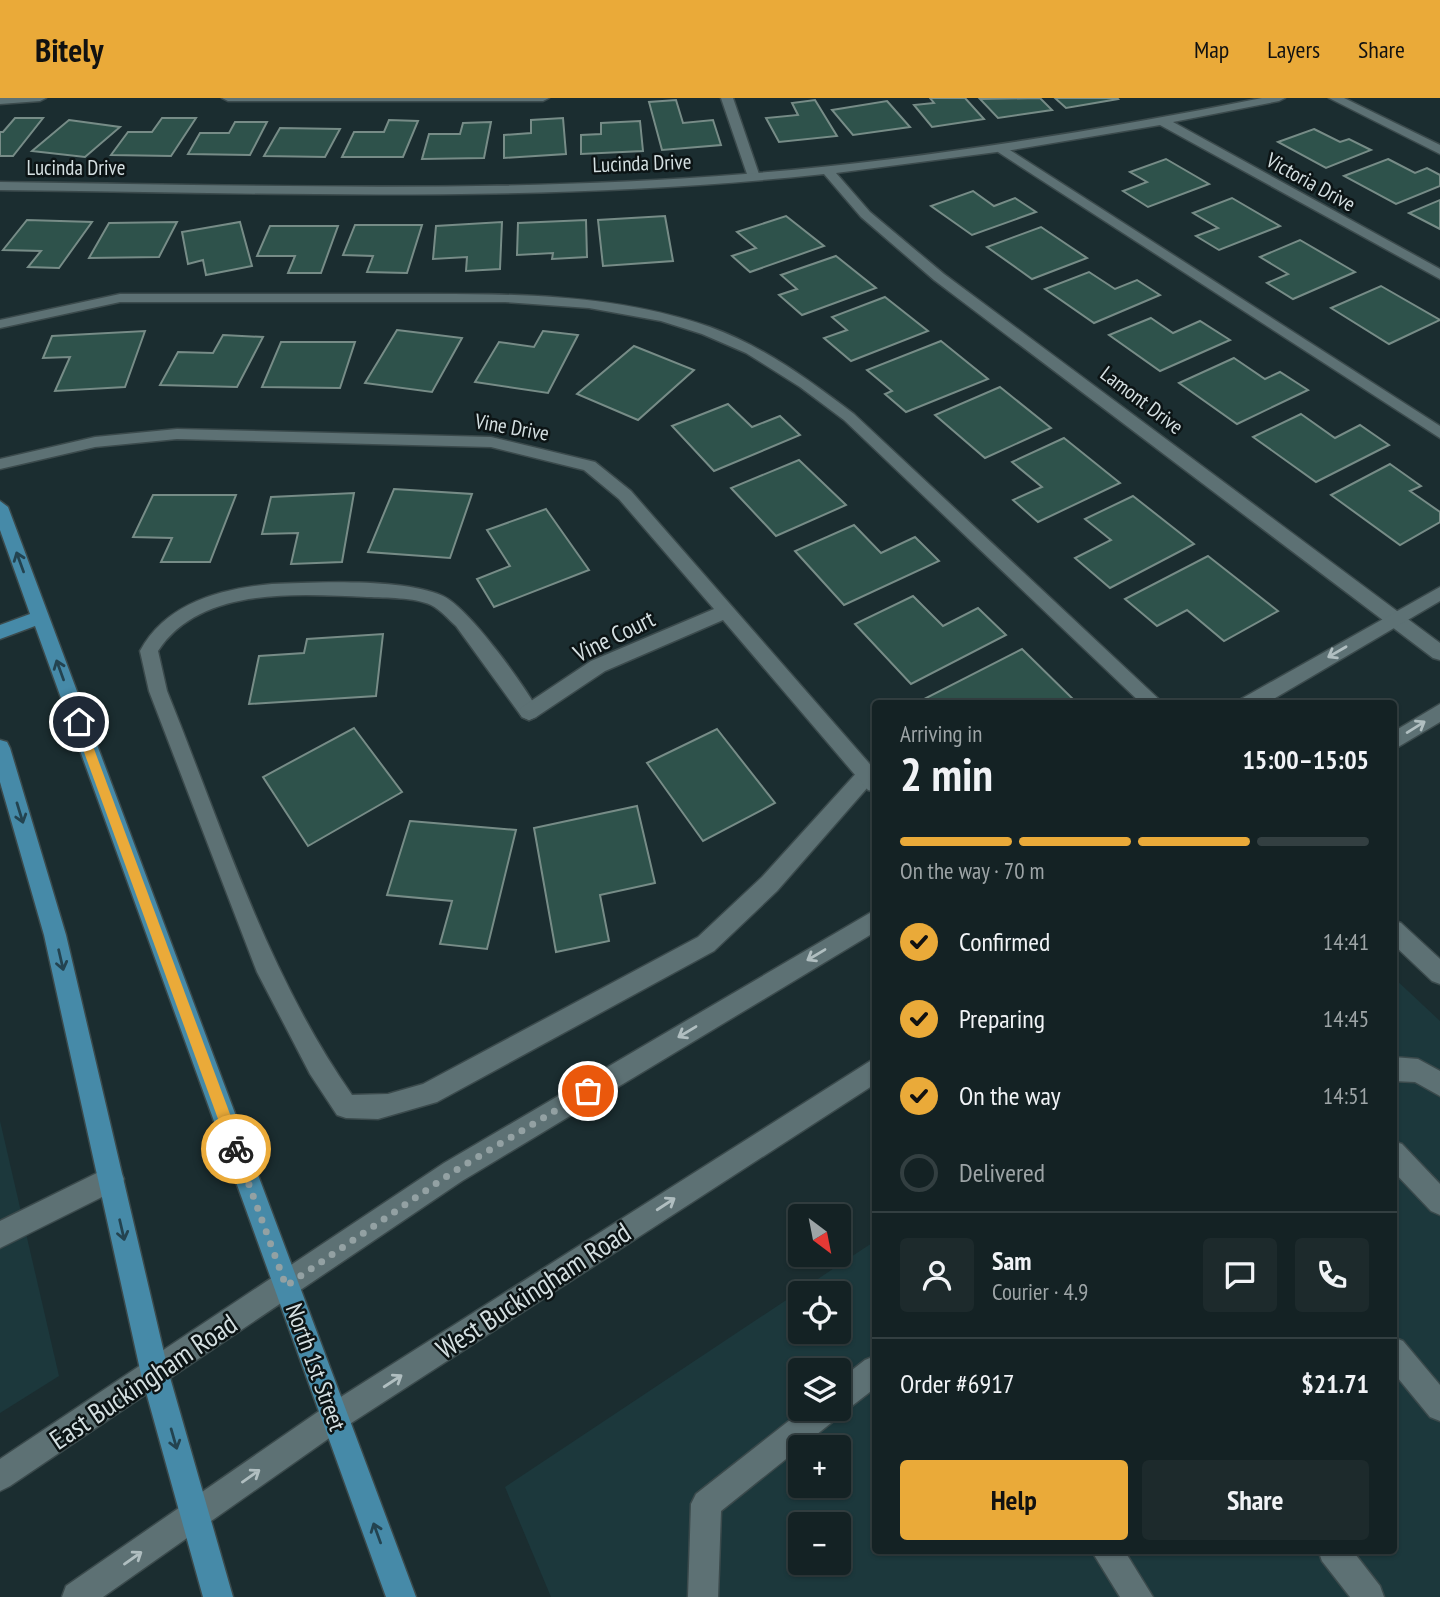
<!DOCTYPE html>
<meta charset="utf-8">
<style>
:root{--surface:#142224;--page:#1d2a2c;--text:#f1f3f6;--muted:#9da4a6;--line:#333f41;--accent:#eaaa39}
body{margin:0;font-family:"PT Sans Narrow",sans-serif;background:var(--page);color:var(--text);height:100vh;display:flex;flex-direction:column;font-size:26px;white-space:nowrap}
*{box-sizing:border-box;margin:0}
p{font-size:23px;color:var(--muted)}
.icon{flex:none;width:38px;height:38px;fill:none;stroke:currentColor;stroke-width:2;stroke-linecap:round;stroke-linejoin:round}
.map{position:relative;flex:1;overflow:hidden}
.details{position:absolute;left:872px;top:602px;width:525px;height:854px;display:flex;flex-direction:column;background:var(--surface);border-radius:7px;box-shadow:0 2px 5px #0004,0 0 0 2px var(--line)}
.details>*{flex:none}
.needle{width:46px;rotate:148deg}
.tools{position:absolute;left:788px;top:1106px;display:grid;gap:14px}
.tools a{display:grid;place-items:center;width:63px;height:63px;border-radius:7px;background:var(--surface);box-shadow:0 2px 5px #0004,0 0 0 2px var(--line);font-size:35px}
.pin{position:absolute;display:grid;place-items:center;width:60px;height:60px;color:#fff;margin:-30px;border:4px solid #fff;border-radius:50%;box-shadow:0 2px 7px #0007}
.courier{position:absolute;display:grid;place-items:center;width:70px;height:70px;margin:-35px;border:5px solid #eaaa39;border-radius:50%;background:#fff;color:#222;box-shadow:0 2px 9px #0007}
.head em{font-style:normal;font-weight:800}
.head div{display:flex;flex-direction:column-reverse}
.head{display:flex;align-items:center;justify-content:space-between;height:119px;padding:0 28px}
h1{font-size:46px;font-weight:800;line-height:52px}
.bar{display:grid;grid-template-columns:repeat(4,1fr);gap:10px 7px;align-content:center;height:84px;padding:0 28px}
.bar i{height:9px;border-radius:5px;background:var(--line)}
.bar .active{background:var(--accent)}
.bar p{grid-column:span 4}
.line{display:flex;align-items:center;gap:18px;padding:0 28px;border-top:2px solid var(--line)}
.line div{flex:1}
.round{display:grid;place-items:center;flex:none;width:74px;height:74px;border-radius:7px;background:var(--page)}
ol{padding:0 28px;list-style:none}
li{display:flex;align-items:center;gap:21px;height:77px}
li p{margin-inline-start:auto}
li .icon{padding:7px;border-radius:50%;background:var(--accent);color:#111;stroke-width:4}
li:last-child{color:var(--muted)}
li i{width:38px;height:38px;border:4px solid var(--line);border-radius:50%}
.button{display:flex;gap:14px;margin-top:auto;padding:14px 28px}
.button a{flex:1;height:80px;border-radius:7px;background:var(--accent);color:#111;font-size:28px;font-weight:800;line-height:80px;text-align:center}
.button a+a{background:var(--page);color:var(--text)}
header{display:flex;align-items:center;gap:42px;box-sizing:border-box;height:98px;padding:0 35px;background:var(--accent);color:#111}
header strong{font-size:33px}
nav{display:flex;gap:38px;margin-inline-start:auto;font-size:24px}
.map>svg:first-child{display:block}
.built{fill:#1c383c;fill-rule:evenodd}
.building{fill:#2e524b;stroke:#778c87;stroke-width:2}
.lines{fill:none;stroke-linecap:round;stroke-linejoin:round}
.lane-casing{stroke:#3b4a4c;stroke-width:3}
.street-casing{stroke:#3b4a4c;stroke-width:3}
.secondary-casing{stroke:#3b4a4c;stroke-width:3}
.primary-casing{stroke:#3b4a4c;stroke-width:3}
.lane{fill:#5d7174;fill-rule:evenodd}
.street{fill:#5d7174;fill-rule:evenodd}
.secondary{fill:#5d7174;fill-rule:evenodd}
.primary{fill:#468aa8;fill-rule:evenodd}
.oneway{stroke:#234350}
.oneway2{stroke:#b0bec0}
.route{fill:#eaaa39}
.done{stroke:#93a1a3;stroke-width:7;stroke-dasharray:0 12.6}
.labels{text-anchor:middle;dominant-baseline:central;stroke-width:5;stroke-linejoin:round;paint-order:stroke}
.far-street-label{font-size:21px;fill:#d4dfe1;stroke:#0c1415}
.street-label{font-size:24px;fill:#d4dfe1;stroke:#0c1415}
.near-street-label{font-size:28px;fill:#d4dfe1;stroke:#0c1415}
</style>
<header>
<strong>Bitely</strong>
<nav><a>Map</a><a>Layers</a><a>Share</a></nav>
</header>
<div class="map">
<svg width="1440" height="1499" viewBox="0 0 1440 1499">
<rect width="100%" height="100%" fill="#1b2d30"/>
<g class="built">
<path d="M1393,879L1440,923V1499H551L505,1389L875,1143V1452H1393ZM800,1195H838V1234H800ZM800,1272H838V1311H800ZM800,1349H838V1388H800ZM800,1426H838V1465H800Z"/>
<polygon points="0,1023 59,1278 0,1315"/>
</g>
<g class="building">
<polygon points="930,0 965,0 984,21 932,29 914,7 934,5"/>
<polygon points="1040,0 1052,12 998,20 980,1"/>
<polygon points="1055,0 1117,0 1118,1 1066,10"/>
<polygon points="676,2 683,25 713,22 721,47 662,52 649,4"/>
<polygon points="815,2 837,38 779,44 766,20 798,17 792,5"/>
<polygon points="887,3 910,29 853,37 832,12"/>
<polygon points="15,20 43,20 13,58 0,58 0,34 3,34"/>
<polygon points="162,20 196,20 171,58 111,57 128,34 152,34"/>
<polygon points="563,20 566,56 504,60 504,37 531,35 531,22"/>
<polygon points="69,22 120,29 85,59 32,53"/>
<polygon points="389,22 418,23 403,59 342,59 354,34 384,34"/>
<polygon points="640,23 643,53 581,56 581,37 601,36 601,25"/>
<polygon points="235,24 267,24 250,57 188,56 200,35 229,35"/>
<polygon points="491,24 484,60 422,61 429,36 460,36 463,25"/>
<polygon points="280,30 340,31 325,59 264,58"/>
<polygon points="1314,31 1340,44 1349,41 1371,52 1326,70 1278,44"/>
<polygon points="1166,61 1209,86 1148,109 1123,93 1147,84 1130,74"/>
<polygon points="1388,61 1415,75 1427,70 1440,77 1440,88 1396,106 1344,78"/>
<polygon points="973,93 994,108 1015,100 1036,114 972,137 931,108"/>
<polygon points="1232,100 1280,128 1219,152 1196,138 1218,130 1193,115"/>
<polygon points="1440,102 1440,131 1409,115"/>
<polygon points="665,118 673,163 603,168 598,122"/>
<polygon points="786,118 824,148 750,174 732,158 756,150 737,134"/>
<polygon points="27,122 92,124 59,170 28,169 41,153 3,152"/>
<polygon points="586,122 587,159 552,161 553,155 517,157 518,125"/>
<polygon points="177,124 159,159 89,160 109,125"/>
<polygon points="240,124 252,168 206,177 203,162 188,166 182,134"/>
<polygon points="502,124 500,171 466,173 467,159 433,161 436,128"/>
<polygon points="355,127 422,127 407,175 367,174 373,158 343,157"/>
<polygon points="270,128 338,128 321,175 288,175 295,158 257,158"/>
<polygon points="1041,129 1087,160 1032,181 987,149"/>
<polygon points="1300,142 1355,174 1293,201 1267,185 1288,176 1260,159"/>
<polygon points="836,158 876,190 802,217 779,197 797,191 781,177"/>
<polygon points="1089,174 1115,191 1137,182 1160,197 1094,225 1045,191"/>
<polygon points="1381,188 1440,222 1389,246 1331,210"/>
<polygon points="885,199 928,233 851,263 824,240 847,232 832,219"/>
<polygon points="1151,220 1173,235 1200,223 1230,242 1160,273 1109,237"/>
<polygon points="397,232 462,240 432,294 365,285"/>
<polygon points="145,233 125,289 55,293 70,259 43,260 52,238"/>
<polygon points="543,233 578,237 548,295 475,284 499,244 534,249"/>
<polygon points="223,237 263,239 237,289 160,287 178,254 213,255"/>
<polygon points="941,243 988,281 906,314 885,296 892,293 867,272"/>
<polygon points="281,244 355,244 340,290 262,289"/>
<polygon points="634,248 694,272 638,322 577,296"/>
<polygon points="1234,260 1265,281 1280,274 1308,292 1237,326 1179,285"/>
<polygon points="1000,289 1051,330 985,360 935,317"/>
<polygon points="728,306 752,329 780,318 800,337 714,373 672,328"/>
<polygon points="1301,316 1335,340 1360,327 1389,347 1316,384 1253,339"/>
<polygon points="1064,340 1120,385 1038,424 1013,402 1042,389 1012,364"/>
<polygon points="799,362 846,407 776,438 731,390"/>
<polygon points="1390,366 1421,388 1410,393 1440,414 1440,424 1400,447 1331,397"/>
<polygon points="394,391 472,396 450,460 368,454"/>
<polygon points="354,395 342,464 291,466 298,435 262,436 271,399"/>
<polygon points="153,397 236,397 210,464 161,464 172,440 133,439"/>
<polygon points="1133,398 1194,446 1110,490 1075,460 1111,442 1085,421"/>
<polygon points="546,411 589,472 494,509 477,481 510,468 487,432"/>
<polygon points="854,427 881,455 915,439 939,463 844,507 795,453"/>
<polygon points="1208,458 1278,513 1224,543 1187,512 1157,528 1125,501"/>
<polygon points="913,498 943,528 978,510 1006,537 911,586 855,526"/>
<polygon points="383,536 376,598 249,606 259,558 304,555 307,541"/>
<polygon points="1022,551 1076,604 928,606 924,601"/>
<polygon points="354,630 402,694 308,748 263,679"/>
<polygon points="717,631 775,705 703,743 647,665"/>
<polygon points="637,708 655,785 600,797 609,843 556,854 534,730"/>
<polygon points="410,723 516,732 487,851 440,846 452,803 387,797"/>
</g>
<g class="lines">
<g class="lane-casing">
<g id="lane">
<polygon points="0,0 46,0 40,3 0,6"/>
<polygon points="222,0 549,0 543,3 228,3"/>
<polygon points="721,0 733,0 760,79 758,82 750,82 748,79"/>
<polygon points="1329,0 1344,0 1440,47 1440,56"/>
<polygon points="1002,47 1440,328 1440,340 998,54 998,48"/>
<path d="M120,196C210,196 300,196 390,196C497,196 607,193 710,229C763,248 809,282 854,316L1164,606H1142L844,322L800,289L746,255L702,236L661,223L589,210L505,204H120L0,230V222Z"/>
<path d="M272,486C316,484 404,480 443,498C470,511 524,587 539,614L536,619L529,622L522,619L456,528C448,521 441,512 431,507C414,499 386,500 367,499C299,496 200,488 158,553L167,593C222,729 267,876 352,997L388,996L423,986L698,839L762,779L860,671L867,669L874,671L875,681L777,793L714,853L437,1004L378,1021L346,1020L337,1017L310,976L257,874L149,593L140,553C166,505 220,491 272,486Z"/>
<polygon points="1393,822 1401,825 1440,861 1440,886 1432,883 1393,846"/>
<polygon points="1393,959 1418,961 1440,973 1440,998 1415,984 1393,983"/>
<polygon points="1393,1043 1402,1046 1440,1086 1440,1117 1431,1113 1393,1073"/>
<polygon points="111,1068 120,1072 124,1081 120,1090 0,1150 0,1123"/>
<polygon points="1393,1239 1403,1243 1440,1287 1440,1323 1430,1319 1393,1274"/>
<polygon points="875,1258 875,1290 848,1311 839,1315 836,1321 721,1413 718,1499 688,1499 691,1406 696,1396 804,1311 838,1311 838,1283 865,1262"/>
<polygon points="1091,1452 1124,1452 1153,1499 1120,1499"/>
<polygon points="1318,1452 1352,1452 1380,1488 1384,1499 1350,1499 1322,1463"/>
</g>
</g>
<g class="street-casing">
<g id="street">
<path d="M1262,0H1285L1279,3L1173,24L1440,171V181L1160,27L1012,52L836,75L870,114L944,176L1440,545V562L1433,560L934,182L861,119L824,76C551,106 274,95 0,92V84C248,87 498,96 745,76C919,62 1091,34 1262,0Z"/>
<polygon points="177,331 491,339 595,364 631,393 875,672 875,694 868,692 723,522 605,573 536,619 529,622 522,619 519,614 522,609 591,563 714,511 619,401 584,372 491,349 177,341 95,349 0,371 0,361 95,339"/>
</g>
</g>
<g class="secondary-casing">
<g id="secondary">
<polygon points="1440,489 1440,503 1265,606 1239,606 1241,601"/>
<polygon points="1440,606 1440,624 1393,652 1393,634"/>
<polygon points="875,812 875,834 462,1083 10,1388 0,1393 0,1361 444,1065"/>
<polygon points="875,960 875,986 345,1329 103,1499 62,1499 66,1488 325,1309"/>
</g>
</g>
<g class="primary-casing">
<g id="primary">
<polygon points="0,403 8,409 416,1499 386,1499 35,528 0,541 0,527 30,516 0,432"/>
<polygon points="0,642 7,644 10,650 66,837 169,1276 233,1499 203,1499 141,1276 44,837 0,684"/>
</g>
</g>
<use href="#lane" class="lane"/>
<use href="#street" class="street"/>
<use href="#secondary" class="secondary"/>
<use href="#primary" class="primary"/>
</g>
<defs><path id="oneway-shaft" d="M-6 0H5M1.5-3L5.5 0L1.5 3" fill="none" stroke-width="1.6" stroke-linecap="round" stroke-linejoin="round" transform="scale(1.75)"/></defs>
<g class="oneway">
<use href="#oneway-shaft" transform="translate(20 464) rotate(-110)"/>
<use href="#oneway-shaft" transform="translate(60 572) rotate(-110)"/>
<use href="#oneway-shaft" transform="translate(20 715) rotate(73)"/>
<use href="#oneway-shaft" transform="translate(61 862) rotate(77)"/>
<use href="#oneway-shaft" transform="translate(122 1132) rotate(77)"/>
<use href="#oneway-shaft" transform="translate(174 1341) rotate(74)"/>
<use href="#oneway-shaft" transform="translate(377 1435) rotate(-110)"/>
</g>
<g class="oneway2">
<use href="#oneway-shaft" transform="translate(1337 554) rotate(150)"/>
<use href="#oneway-shaft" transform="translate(1416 629) rotate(-32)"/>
<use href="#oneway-shaft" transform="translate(816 857) rotate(149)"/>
<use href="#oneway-shaft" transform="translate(687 934) rotate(149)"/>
<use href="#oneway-shaft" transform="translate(666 1106) rotate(-33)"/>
<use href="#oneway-shaft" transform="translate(393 1283) rotate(-33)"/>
<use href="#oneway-shaft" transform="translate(251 1378) rotate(-35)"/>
<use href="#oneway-shaft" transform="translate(133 1460) rotate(-35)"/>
</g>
<polygon class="route" points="79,620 84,624 243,1051 236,1058 229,1051 73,624"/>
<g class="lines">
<polyline class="done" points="236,1051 286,1188 453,1074 588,993"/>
</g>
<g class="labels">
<g class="far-street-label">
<text transform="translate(642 65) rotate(-2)">Lucinda Drive</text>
<text x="76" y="69">Lucinda Drive</text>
<text transform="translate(1311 84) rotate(29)">Victoria Drive</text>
<text transform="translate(1142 302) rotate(37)">Lamont Drive</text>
<text transform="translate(512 329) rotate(10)">Vine Drive</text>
</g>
<g class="street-label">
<text transform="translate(614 538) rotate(-26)">Vine Court</text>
<text transform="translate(316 1269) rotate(70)">North 1st Street</text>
</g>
<g class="near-street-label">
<text transform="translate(533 1192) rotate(-33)">West Buckingham Road</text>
<text transform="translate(143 1283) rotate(-34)">East Buckingham Road</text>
</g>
</g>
</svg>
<div class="tools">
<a><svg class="needle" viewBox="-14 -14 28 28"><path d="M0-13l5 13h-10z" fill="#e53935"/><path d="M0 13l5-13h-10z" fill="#9da4a6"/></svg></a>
<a><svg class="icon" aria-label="locate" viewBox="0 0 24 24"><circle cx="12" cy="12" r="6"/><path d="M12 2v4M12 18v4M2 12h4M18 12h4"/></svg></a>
<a><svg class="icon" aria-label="layers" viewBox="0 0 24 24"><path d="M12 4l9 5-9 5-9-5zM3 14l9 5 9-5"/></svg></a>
<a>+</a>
<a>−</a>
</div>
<div class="pin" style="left:588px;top:993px;background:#ea580c"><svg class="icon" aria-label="bag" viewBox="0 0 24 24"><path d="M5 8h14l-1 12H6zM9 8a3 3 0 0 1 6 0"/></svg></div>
<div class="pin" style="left:79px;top:624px;background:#1f2937"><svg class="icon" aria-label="home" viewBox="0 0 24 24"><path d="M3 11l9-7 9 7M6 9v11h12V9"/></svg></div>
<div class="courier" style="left:236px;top:1051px"><svg class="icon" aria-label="bike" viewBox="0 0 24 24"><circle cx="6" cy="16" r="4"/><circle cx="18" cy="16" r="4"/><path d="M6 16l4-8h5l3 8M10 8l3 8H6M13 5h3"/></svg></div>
<section class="details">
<div class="head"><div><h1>2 min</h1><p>Arriving in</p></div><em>15:00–15:05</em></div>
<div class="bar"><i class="active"></i><i class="active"></i><i class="active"></i><i></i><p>On the way · 70 m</p></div>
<ol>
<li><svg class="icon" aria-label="check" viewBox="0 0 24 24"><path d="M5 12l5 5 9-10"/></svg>Confirmed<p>14:41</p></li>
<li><svg class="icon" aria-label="check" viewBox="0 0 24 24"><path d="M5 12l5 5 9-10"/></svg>Preparing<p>14:45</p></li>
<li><svg class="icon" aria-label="check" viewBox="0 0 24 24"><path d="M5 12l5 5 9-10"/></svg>On the way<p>14:51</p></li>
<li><i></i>Delivered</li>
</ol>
<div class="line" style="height:126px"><a class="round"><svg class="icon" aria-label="person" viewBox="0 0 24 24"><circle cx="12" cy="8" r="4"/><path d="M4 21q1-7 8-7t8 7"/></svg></a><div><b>Sam</b><p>Courier · 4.9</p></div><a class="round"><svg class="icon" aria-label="chat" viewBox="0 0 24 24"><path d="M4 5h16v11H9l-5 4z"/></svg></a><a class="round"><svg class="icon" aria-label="phone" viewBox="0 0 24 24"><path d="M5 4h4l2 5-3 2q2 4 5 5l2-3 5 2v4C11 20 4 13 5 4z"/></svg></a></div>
<div class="line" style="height:91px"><div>Order #6917</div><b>$21.71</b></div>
<div class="button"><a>Help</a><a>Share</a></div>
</section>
</div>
